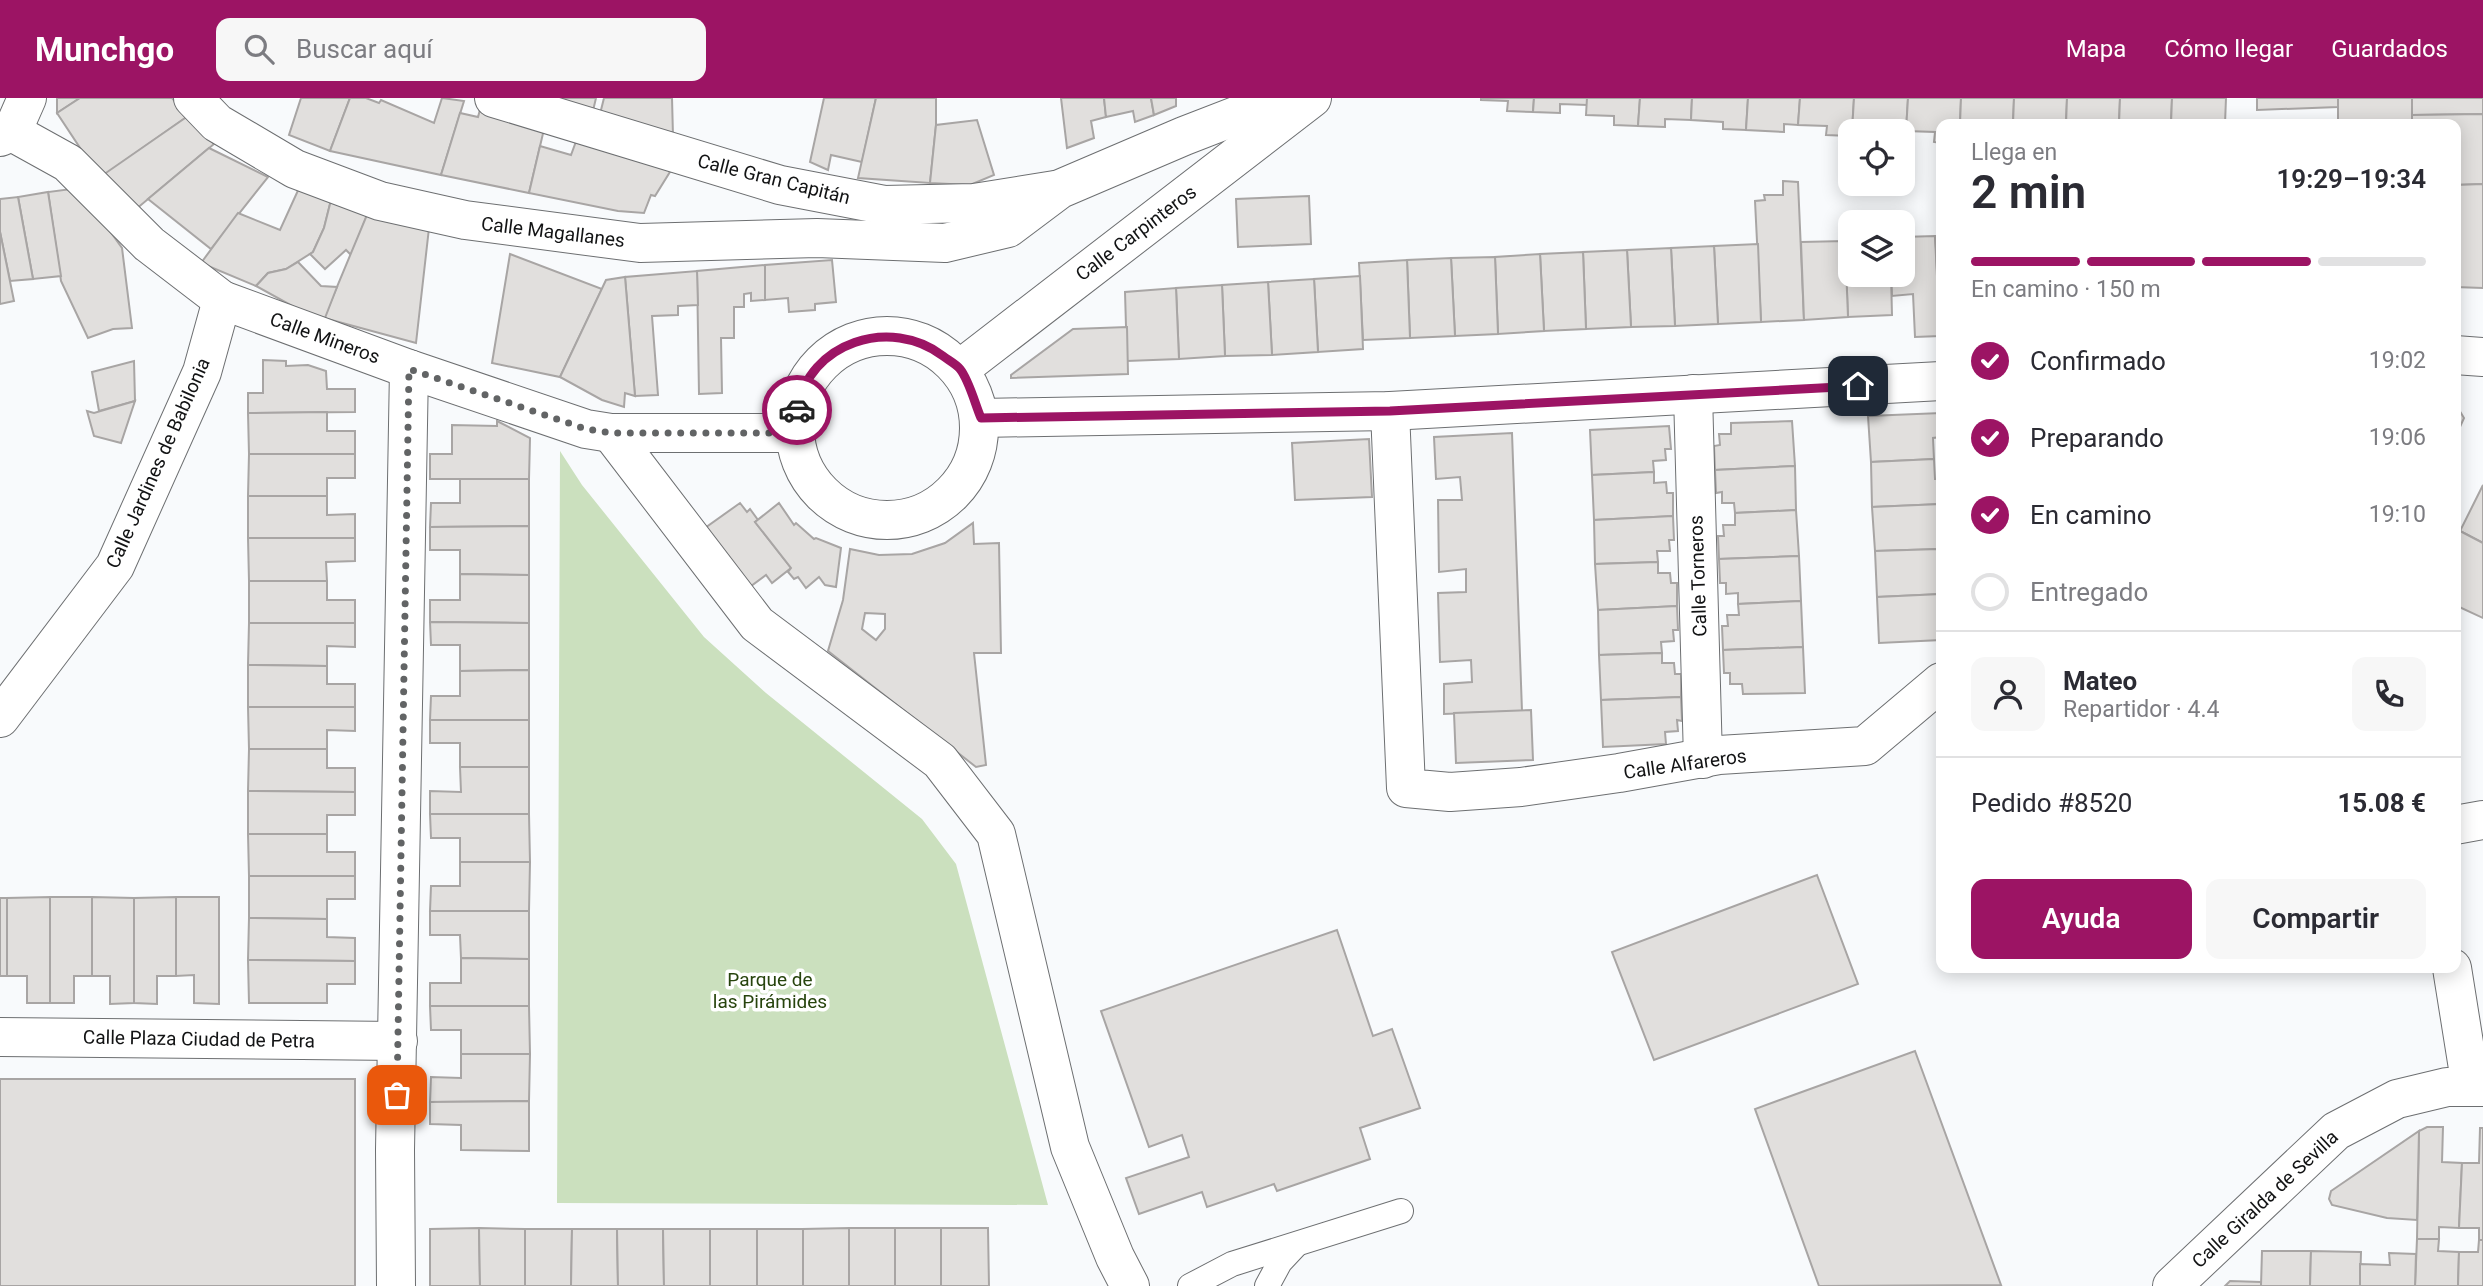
<!DOCTYPE html>
<html lang="es">
<meta charset="utf-8">
<style>
:root{--surface:#fff;--page:#f7f7f7;--text:#2b2b33;--muted:#7c7c81;--line:#e1e1e2;--accent:#9c1464}
body{margin:0;font-family:Roboto,sans-serif;background:var(--page);color:var(--text);height:100vh;display:flex;flex-direction:column;font-size:26px;white-space:nowrap}
*{box-sizing:border-box;margin:0}
p{font-size:23px;color:var(--muted)}
.icon{flex:none;width:38px;height:38px;fill:none;stroke:currentColor;stroke-width:2;stroke-linecap:round;stroke-linejoin:round}
.map{position:relative;flex:1;overflow:hidden}
.side{position:absolute;left:1936px;top:21px;width:525px;height:854px;display:flex;flex-direction:column;background:var(--surface);border-radius:14px;box-shadow:0 4px 18px #0003}
.side>*{flex:none}
.tools{position:absolute;left:1838px;top:21px;display:grid;gap:14px}
.tools a{display:grid;place-items:center;width:77px;height:77px;border-radius:14px;background:var(--surface);box-shadow:0 4px 18px #0003;font-size:35px}
.pin{position:absolute;display:grid;place-items:center;width:60px;height:60px;color:#fff;margin:-30px;border-radius:14px;box-shadow:0 4px 10px #0006}
.courier{position:absolute;display:grid;place-items:center;width:70px;height:70px;margin:-35px;border:5px solid #9c1464;border-radius:50%;background:#fff;color:#222;box-shadow:0 2px 9px #0007}
.summary em{font-style:normal;font-weight:600}
.summary div{display:flex;flex-direction:column-reverse}
.summary{display:flex;align-items:center;justify-content:space-between;height:119px;padding:0 35px}
h1{font-size:46px;font-weight:600;line-height:52px}
.bar{display:grid;grid-template-columns:repeat(4,1fr);gap:10px 7px;align-content:center;height:84px;padding:0 35px}
.bar i{height:9px;border-radius:5px;background:var(--line)}
.bar .active{background:var(--accent)}
.bar p{grid-column:span 4}
.line{display:flex;align-items:center;gap:18px;padding:0 35px;border-top:2px solid var(--line)}
.line div{flex:1}
.round{display:grid;place-items:center;flex:none;width:74px;height:74px;border-radius:14px;background:var(--page)}
ol{padding:0 35px;list-style:none}
li{display:flex;align-items:center;gap:21px;height:77px}
li p{margin-inline-start:auto}
li .icon{padding:7px;border-radius:50%;background:var(--accent);color:#fff;stroke-width:4}
li:last-child{color:var(--muted)}
li i{width:38px;height:38px;border:4px solid var(--line);border-radius:50%}
.button{display:flex;gap:14px;margin-top:auto;padding:14px 35px}
.button a{flex:1;height:80px;border-radius:14px;background:var(--accent);color:#fff;font-size:28px;font-weight:600;line-height:80px;text-align:center}
.button a+a{background:var(--page);color:var(--text)}
header{display:flex;align-items:center;gap:42px;box-sizing:border-box;height:98px;padding:0 35px;background:var(--accent);color:#fff}
header strong{font-size:33px}
nav{display:flex;gap:38px;margin-inline-start:auto;font-size:24px}
.search{width:490px;height:63px;background:var(--page);display:flex;align-items:center;gap:18px;box-sizing:border-box;padding:0 24px;border-radius:14px;color:var(--muted);font-size:26px}
.map>svg:first-child{display:block}
.green{fill:#cbe0be}
.building{fill:#e1dfdd;stroke:#a8a5a4;stroke-width:2;fill-rule:evenodd}
.lines{fill:none;stroke-linecap:round;stroke-linejoin:round}
.lane-casing{stroke:#6d6f71;stroke-width:26}
.street-casing{stroke:#6d6f71;stroke-width:40}
.secondary-casing{stroke:#6d6f71;stroke-width:40}
.lane{stroke:#fff;stroke-width:24}
.street{stroke:#fff;stroke-width:38}
.secondary{stroke:#fff;stroke-width:38}
.done{stroke:#626465;stroke-width:7;stroke-dasharray:0 12.6}
.route{stroke:#9c1464;stroke-width:9}
.labels{text-anchor:middle;dominant-baseline:central;stroke-width:7;stroke-linejoin:round;paint-order:stroke}
.street-label{font-size:19px;fill:#121314;stroke:#fff}
.park-label{font-size:19px;fill:#27440d;stroke:#fff}
</style>
<header>
<strong>Munchgo</strong>
<div class="search"><svg class="icon" aria-label="search" viewBox="0 0 24 24"><circle cx="10" cy="10" r="6"/><path d="M15 15l6 6"/></svg>Buscar aquí</div>
<nav><a>Mapa</a><a>Cómo llegar</a><a>Guardados</a></nav>
</header>
<div class="map">
<svg width="2483" height="1188" viewBox="0 0 2483 1188">
<rect width="100%" height="100%" fill="#f8fafc"/>
<polygon class="green" points="560,353 582,387 704,539 766,595 922,721 956,766 1048,1107 557,1105"/>
<g class="building">
<polygon points="57,0 80,0 57,15"/>
<polygon points="80,0 172,0 188,18 100,80 57,15"/>
<polygon points="301,0 350,0 330,53 289,37"/>
<polygon points="350,0 366,0 379,5 381,2 434,25 442,0 464,3 441,77 330,53"/>
<polygon points="562,0 596,0 592,17 561,7"/>
<polygon points="604,0 672,0 673,38 599,20"/>
<polygon points="824,0 876,0 862,64 831,57 828,72 810,64"/>
<polygon points="876,0 936,0 936,27 930,85 858,80"/>
<polygon points="1061,0 1104,0 1106,19 1091,23 1094,40 1067,50"/>
<polygon points="1104,0 1151,0 1154,17 1135,24 1133,13 1106,19"/>
<polygon points="1151,0 1176,0 1176,8 1154,17"/>
<polygon points="1481,0 1534,0 1533,14 1507,13 1508,3 1481,2"/>
<polygon points="1534,0 1587,0 1587,7 1560,6 1560,15 1533,14"/>
<polygon points="1587,0 1640,0 1638,28 1614,27 1614,18 1586,17"/>
<polygon points="1640,0 1692,0 1691,22 1665,21 1665,29 1638,28"/>
<polygon points="1692,0 1748,0 1746,32 1723,31 1723,24 1691,22"/>
<polygon points="1748,0 1800,0 1798,27 1784,26 1784,34 1746,32"/>
<polygon points="1800,0 1854,0 1852,33 1850,33 1850,38 1826,37 1827,28 1798,27"/>
<polygon points="1854,0 1908,0 1906,33 1852,33"/>
<polygon points="1908,0 1961,0 1960,26 1941,26 1941,45 1934,44 1935,34 1906,33"/>
<polygon points="1961,0 2014,0 2013,26 1960,26"/>
<polygon points="2014,0 2067,0 2066,26 2013,26"/>
<polygon points="2067,0 2120,0 2119,26 2066,26"/>
<polygon points="2120,0 2172,0 2171,26 2119,26"/>
<polygon points="2172,0 2226,0 2225,26 2171,26"/>
<polygon points="2257,0 2338,0 2338,9 2257,12"/>
<rect x="2338" y="0" width="74" height="26"/>
<polygon points="2412,0 2483,0 2483,16 2412,17"/>
<polygon points="481,8 545,27 529,95 441,77 460,15 478,19"/>
<polygon points="2483,16 2483,86 2455,87 2455,26 2412,26 2412,17"/>
<polygon points="188,18 214,46 135,112 100,79"/>
<polygon points="977,22 994,77 970,87 930,85 936,27"/>
<polygon points="578,38 673,69 655,98 651,97 644,115 618,113 529,95 540,48 571,57"/>
<polygon points="209,50 268,79 211,151 148,101"/>
<polygon points="1783,83 1798,84 1804,222 1761,224 1755,103 1765,102 1764,97 1783,97"/>
<polygon points="2483,86 2483,190 2455,189 2455,87"/>
<polygon points="300,88 332,98 324,130 313,154 286,171 268,175 256,188 201,165 238,115 280,132"/>
<polygon points="79,90 122,150 132,230 113,231 88,240 61,183 48,94"/>
<polygon points="48,94 61,178 33,181 18,99"/>
<polygon points="332,98 370,110 351,157 346,152 325,171 310,156 313,154 324,130"/>
<polygon points="1309,98 1311,146 1238,149 1236,101"/>
<polygon points="18,99 33,181 10,183 0,134 0,101"/>
<polygon points="369,112 429,130 416,245 324,220"/>
<polygon points="0,134 14,203 0,206"/>
<polygon points="1935,138 1940,238 1915,239 1913,196 1892,198 1891,177 1902,177 1902,139"/>
<polygon points="1935,138 1941,138 1940,238 1936,151"/>
<polygon points="1850,142 1850,177 1891,177 1892,217 1848,219 1845,143"/>
<polygon points="1845,143 1848,219 1804,222 1801,144"/>
<polygon points="1758,146 1761,224 1718,226 1714,148"/>
<polygon points="1714,148 1718,226 1675,228 1671,150"/>
<polygon points="1671,150 1675,228 1631,229 1627,152"/>
<polygon points="1627,152 1631,229 1586,231 1583,154"/>
<polygon points="1583,154 1586,231 1544,233 1540,156"/>
<polygon points="510,156 602,191 560,279 492,265"/>
<polygon points="1540,156 1544,233 1498,236 1495,159"/>
<polygon points="1495,159 1498,236 1455,238 1451,160"/>
<polygon points="1451,160 1455,238 1410,240 1407,162"/>
<polygon points="832,162 836,204 815,206 815,212 789,214 788,200 765,202 765,167"/>
<polygon points="1407,162 1410,240 1363,242 1359,165"/>
<polygon points="298,164 321,188 337,189 323,225 256,188 268,175 286,171"/>
<polygon points="765,167 765,202 751,203 751,195 744,196 744,209 734,209 734,240 721,240 722,295 699,296 697,173"/>
<polygon points="697,173 698,207 678,208 678,217 652,218 658,297 635,298 625,179"/>
<polygon points="1360,178 1363,251 1318,254 1314,181"/>
<polygon points="625,179 635,298 625,295 624,309 602,302 560,279 606,182"/>
<polygon points="1314,181 1318,254 1272,257 1268,184"/>
<polygon points="1268,184 1272,257 1225,258 1222,187"/>
<polygon points="1222,187 1225,258 1179,261 1176,190"/>
<polygon points="1176,190 1179,261 1127,263 1125,194"/>
<polygon points="1127,229 1128,276 1011,280 1011,277 1073,231"/>
<polygon points="263,262 286,263 286,268 308,267 326,273 327,291 355,291 355,314 248,315 248,295 263,295"/>
<polygon points="134,263 135,303 99,313 92,274"/>
<polygon points="135,303 121,345 94,338 87,313 94,315"/>
<polygon points="2455,305 2464,320 2455,340"/>
<polygon points="327,314 327,333 355,333 355,356 249,356 248,315"/>
<polygon points="1941,315 1941,339 1933,340 1934,361 1871,364 1868,318"/>
<polygon points="497,323 530,340 529,381 430,381 430,356 452,356 452,327 497,328"/>
<polygon points="1792,323 1795,368 1715,372 1714,348 1720,347 1719,336 1731,336 1731,325"/>
<polygon points="1669,328 1671,351 1665,351 1666,362 1653,363 1654,374 1592,377 1590,332"/>
<polygon points="1512,335 1522,613 1444,616 1444,586 1472,584 1471,562 1440,564 1438,495 1466,494 1466,471 1439,474 1438,402 1462,402 1460,379 1436,381 1434,339"/>
<polygon points="1369,341 1372,399 1295,402 1292,345"/>
<polygon points="249,356 355,356 355,380 327,380 327,398 248,398"/>
<polygon points="1934,361 1935,381 1941,381 1941,406 1872,409 1871,364"/>
<polygon points="1795,368 1796,412 1735,415 1734,405 1722,405 1722,394 1716,395 1715,372"/>
<polygon points="1654,374 1654,385 1666,384 1667,395 1673,395 1673,418 1594,422 1592,377"/>
<polygon points="460,381 529,381 529,428 430,429 431,405 460,405"/>
<polygon points="2483,387 2483,445 2460,433"/>
<polygon points="248,398 327,398 327,417 355,416 355,440 248,440"/>
<polygon points="740,405 747,414 750,411 758,422 755,424 791,470 772,485 766,477 751,488 705,430"/>
<polygon points="779,405 794,427 796,425 814,441 816,440 841,450 836,489 825,487 819,479 806,490 798,479 794,481 788,474 791,470 755,424"/>
<polygon points="1941,406 1939,451 1875,453 1872,409"/>
<polygon points="1796,412 1799,458 1719,461 1718,438 1724,438 1723,427 1735,427 1735,415"/>
<polygon points="1673,418 1674,442 1669,442 1670,453 1657,453 1658,464 1595,466 1594,422"/>
<path d="M973,425L974,446L999,445L1001,555H974L986,667L976,669L828,553L843,502L850,451L879,457L912,456L945,445ZM865,515L885,516V531L876,542L862,531Z"/>
<polygon points="529,428 529,477 460,476 460,452 430,452 430,429"/>
<polygon points="2460,433 2483,445 2483,520 2455,507 2455,444"/>
<polygon points="248,440 355,440 355,463 326,464 327,483 249,483"/>
<polygon points="1939,451 1941,496 1877,499 1875,453"/>
<polygon points="1799,458 1801,503 1738,506 1738,495 1726,496 1726,485 1720,485 1719,461"/>
<polygon points="1658,464 1658,475 1670,475 1671,485 1677,485 1677,508 1598,512 1595,466"/>
<polygon points="460,476 529,477 529,525 430,524 430,502 460,502"/>
<polygon points="249,483 327,483 327,502 355,502 355,525 249,525"/>
<polygon points="1941,496 1941,542 1879,545 1877,499"/>
<polygon points="1801,503 1803,549 1723,552 1722,528 1728,528 1727,517 1739,517 1738,506"/>
<polygon points="1677,508 1678,532 1673,532 1674,543 1661,544 1662,555 1599,557 1598,512"/>
<polygon points="430,524 529,525 529,572 460,573 460,547 431,547"/>
<polygon points="249,525 355,525 355,549 327,548 327,568 248,567"/>
<polygon points="1803,549 1805,595 1743,596 1742,586 1730,586 1730,575 1724,575 1723,552"/>
<polygon points="1662,555 1662,565 1674,565 1675,576 1681,576 1681,599 1601,602 1599,557"/>
<polygon points="248,567 327,568 327,586 355,586 355,609 248,609"/>
<polygon points="529,572 529,622 430,622 431,598 460,598 460,573"/>
<polygon points="1681,599 1682,623 1677,622 1678,633 1665,634 1666,646 1603,649 1601,602"/>
<polygon points="248,609 355,609 355,633 327,632 327,651 249,651"/>
<polygon points="1531,612 1533,662 1456,665 1454,615"/>
<polygon points="430,622 529,622 529,669 460,669 460,645 430,645"/>
<polygon points="249,651 327,651 327,670 355,670 355,694 248,693"/>
<polygon points="460,669 529,669 529,716 430,716 430,693 461,694"/>
<polygon points="248,693 355,694 355,717 327,717 327,736 248,736"/>
<polygon points="430,716 529,716 530,764 460,764 460,740 431,740"/>
<polygon points="248,736 327,736 327,754 355,754 355,778 249,778"/>
<polygon points="460,764 530,764 529,813 430,813 431,788 460,788"/>
<polygon points="1817,777 1858,886 1654,962 1612,854"/>
<polygon points="249,778 355,778 355,801 327,801 327,821 249,820"/>
<polygon points="50,799 50,905 27,905 27,878 7,878 7,800"/>
<polygon points="50,799 92,799 92,878 74,878 74,905 50,905"/>
<polygon points="92,799 134,800 134,905 110,906 110,878 92,878"/>
<polygon points="176,799 176,878 157,878 157,906 134,905 134,800"/>
<polygon points="176,799 219,799 219,906 194,905 194,877 176,878"/>
<rect x="0" y="800" width="7" height="78"/>
<polygon points="430,813 529,813 529,861 461,860 460,837 430,837"/>
<polygon points="249,820 327,821 327,839 355,840 355,863 248,862"/>
<polygon points="1337,832 1373,938 1392,931 1420,1010 1360,1030 1370,1061 1277,1093 1274,1086 1207,1109 1202,1094 1139,1116 1126,1080 1189,1059 1182,1037 1149,1049 1101,913"/>
<polygon points="461,860 529,861 529,908 430,908 430,885 461,885"/>
<polygon points="248,862 355,863 355,886 327,886 327,905 249,905"/>
<polygon points="430,908 529,908 530,956 461,956 461,932 431,932"/>
<polygon points="1915,953 2001,1187 1819,1188 1755,1011"/>
<polygon points="461,956 530,956 529,1003 430,1004 431,979 461,980"/>
<rect x="0" y="981" width="355" height="207"/>
<polygon points="529,1003 529,1053 461,1052 461,1027 430,1026 430,1004"/>
<polygon points="2427,1029 2443,1029 2442,1064 2462,1065 2459,1130 2439,1129 2439,1141 2417,1141 2419,1033"/>
<polygon points="2480,1030 2483,1030 2483,1142 2479,1142 2479,1130 2459,1130 2462,1065 2479,1065"/>
<polygon points="2419,1033 2417,1122 2387,1120 2332,1107 2329,1101 2331,1093"/>
<polygon points="479,1130 480,1188 430,1188 430,1131"/>
<polygon points="479,1130 525,1131 525,1188 480,1188"/>
<polygon points="849,1130 849,1188 803,1188 803,1131"/>
<rect x="849" y="1130" width="46" height="58"/>
<rect x="895" y="1130" width="46" height="58"/>
<polygon points="941,1130 988,1130 989,1188 941,1188"/>
<polygon points="525,1131 572,1131 571,1188 525,1188"/>
<polygon points="572,1131 617,1131 618,1188 571,1188"/>
<polygon points="617,1131 663,1131 664,1188 618,1188"/>
<polygon points="663,1131 710,1131 710,1188 664,1188"/>
<rect x="710" y="1131" width="47" height="57"/>
<rect x="757" y="1131" width="46" height="57"/>
<polygon points="2417,1141 2439,1141 2438,1153 2459,1154 2458,1188 2415,1188"/>
<polygon points="2479,1142 2483,1142 2483,1188 2458,1188 2459,1154 2478,1154"/>
<polygon points="2262,1153 2311,1153 2310,1188 2261,1188"/>
<polygon points="2311,1153 2361,1154 2360,1188 2310,1188"/>
<polygon points="2389,1155 2416,1156 2415,1188 2360,1188 2360,1166 2390,1167"/>
<polygon points="2230,1183 2261,1184 2261,1188 2225,1188"/>
</g>
<g class="lines">
<g class="lane-casing">
<g id="lane">
<polyline points="1190,1188 1232,1166 1401,1113"/>
<polyline points="1267,1188 1280,1164 1295,1148"/>
</g>
</g>
<g class="street-casing">
<g id="street">
<polyline points="193,0 217,25 295,71 380,103 465,122 640,145 817,140 945,145 1008,130 1060,91 1184,38 1282,0"/>
<polyline points="494,0 780,87 884,107 974,105 1055,92"/>
<polyline points="12,34 27,0"/>
<polyline points="0,39 12,34 68,65 149,146 222,202"/>
<polyline points="2455,257 2483,259"/>
<polyline points="1693,296 1703,661"/>
<polyline points="1390,313 1406,690 1450,694 1521,689 1619,675 1719,657 1865,648 1941,584"/>
<polyline points="981,320 1390,313 1941,283"/>
<polyline points="611,335 757,526 940,663 996,736 1070,1049 1115,1159 1130,1188"/>
<polyline points="2455,727 2483,722"/>
<polyline points="2452,870 2471,989"/>
<polyline points="0,939 398,943"/>
<polyline points="2172,1188 2336,1033 2397,1001 2447,989 2483,989"/>
</g>
</g>
<g class="secondary-casing">
<g id="secondary">
<circle cx="887" cy="330" r="92"/>
<polyline points="960,271 1312,0"/>
<polyline points="0,620 115,468 202,274 222,202 409,271 586,331 611,335 794,335"/>
<polyline points="396,1188 395,1052 409,271"/>
</g>
</g>
<use href="#lane" class="lane"/>
<use href="#street" class="street"/>
<use href="#secondary" class="secondary"/>
</g>
<g class="lines">
<polyline class="done" points="397,997 409,271 586,331 611,335 794,335 797,312"/>
<path class="route" d="M797,312C808,244 891,218 943,258C948,262 956,266 960,271C969,282 975,306 981,320L1390,313L1858,288"/>
</g>
<g class="labels">
<g class="street-label">
<text transform="translate(774 81) rotate(14)">Calle Gran Capitán</text>
<text transform="translate(553 134) rotate(7)">Calle Magallanes</text>
<text transform="translate(1136 135) rotate(-37)">Calle Carpinteros</text>
<text transform="translate(325 240) rotate(20)">Calle Mineros</text>
<text transform="translate(158 365) rotate(-66)">Calle Jardines de Babilonia</text>
<text transform="translate(1698 478) rotate(-92)">Calle Torneros</text>
<text transform="translate(1685 666) rotate(-8)">Calle Alfareros</text>
<text transform="translate(199 941) rotate(1)">Calle Plaza Ciudad de Petra</text>
<text transform="translate(2265 1101) rotate(-43)">Calle Giralda de Sevilla</text>
</g>
<g class="park-label">
<text x="770" y="881">Parque de<tspan x="770" dy="22">las Pirámides</tspan></text>
</g>
</g>
</svg>
<div class="tools">
<a><svg class="icon" aria-label="locate" viewBox="0 0 24 24"><circle cx="12" cy="12" r="6"/><path d="M12 2v4M12 18v4M2 12h4M18 12h4"/></svg></a>
<a><svg class="icon" aria-label="layers" viewBox="0 0 24 24"><path d="M12 4l9 5-9 5-9-5zM3 14l9 5 9-5"/></svg></a>
</div>
<div class="pin" style="left:397px;top:997px;background:#ea580c"><svg class="icon" aria-label="bag" viewBox="0 0 24 24"><path d="M5 8h14l-1 12H6zM9 8a3 3 0 0 1 6 0"/></svg></div>
<div class="pin" style="left:1858px;top:288px;background:#1f2937"><svg class="icon" aria-label="home" viewBox="0 0 24 24"><path d="M3 11l9-7 9 7M6 9v11h12V9"/></svg></div>
<div class="courier" style="left:797px;top:312px"><svg class="icon" aria-label="car" viewBox="0 0 24 24"><path d="M5 17H2v-5l4-1 3-4h7l3 4 3 1v5h-3M9 17h6M6 11h13"/><circle cx="7" cy="17" r="2"/><circle cx="17" cy="17" r="2"/></svg></div>
<section class="side">
<div class="summary"><div><h1>2 min</h1><p>Llega en</p></div><em>19:29–19:34</em></div>
<div class="bar"><i class="active"></i><i class="active"></i><i class="active"></i><i></i><p>En camino · 150 m</p></div>
<ol>
<li><svg class="icon" aria-label="check" viewBox="0 0 24 24"><path d="M5 12l5 5 9-10"/></svg>Confirmado<p>19:02</p></li>
<li><svg class="icon" aria-label="check" viewBox="0 0 24 24"><path d="M5 12l5 5 9-10"/></svg>Preparando<p>19:06</p></li>
<li><svg class="icon" aria-label="check" viewBox="0 0 24 24"><path d="M5 12l5 5 9-10"/></svg>En camino<p>19:10</p></li>
<li><i></i>Entregado</li>
</ol>
<div class="line" style="height:126px"><a class="round"><svg class="icon" aria-label="person" viewBox="0 0 24 24"><circle cx="12" cy="8" r="4"/><path d="M4 21q1-7 8-7t8 7"/></svg></a><div><b>Mateo</b><p>Repartidor · 4.4</p></div><a class="round"><svg class="icon" aria-label="phone" viewBox="0 0 24 24"><path d="M5 4h4l2 5-3 2q2 4 5 5l2-3 5 2v4C11 20 4 13 5 4z"/></svg></a></div>
<div class="line" style="height:91px"><div>Pedido #8520</div><b>15.08 €</b></div>
<div class="button"><a>Ayuda</a><a>Compartir</a></div>
</section>
</div>
